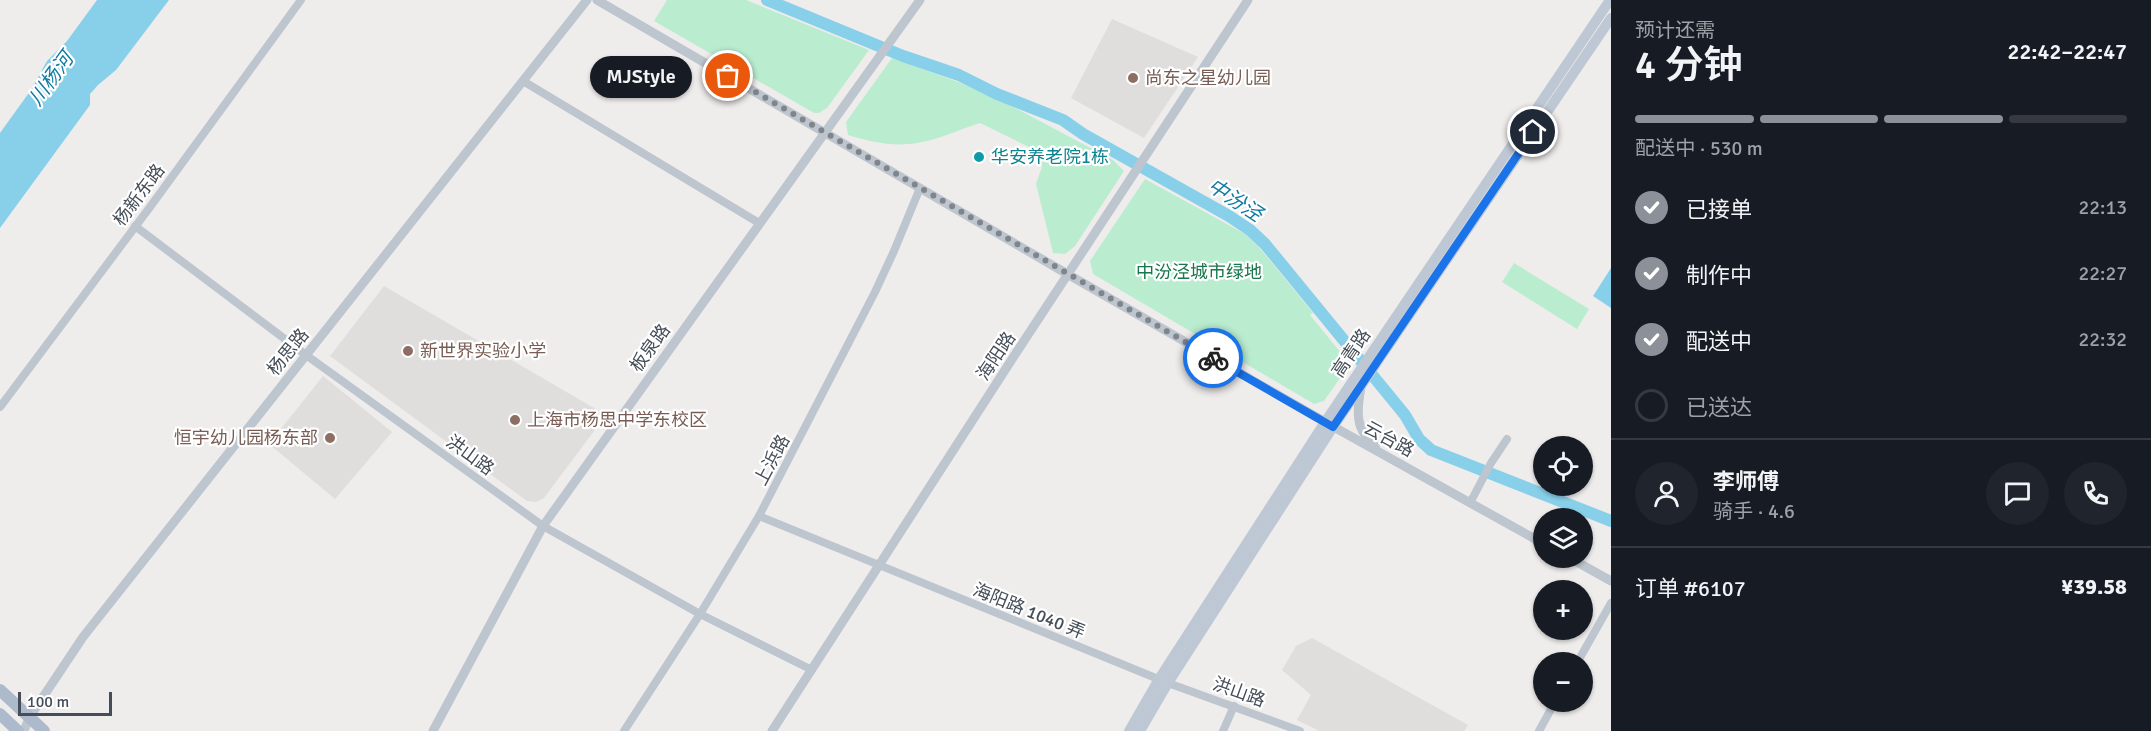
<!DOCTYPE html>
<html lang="zh">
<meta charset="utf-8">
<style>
:root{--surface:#171b24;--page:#20242c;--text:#f1f3f6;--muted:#9ea1a6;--line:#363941;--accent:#8c9099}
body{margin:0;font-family:Signika,"Noto Sans SC",sans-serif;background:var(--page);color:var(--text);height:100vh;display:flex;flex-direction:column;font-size:22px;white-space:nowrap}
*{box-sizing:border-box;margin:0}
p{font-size:20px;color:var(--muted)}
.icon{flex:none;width:33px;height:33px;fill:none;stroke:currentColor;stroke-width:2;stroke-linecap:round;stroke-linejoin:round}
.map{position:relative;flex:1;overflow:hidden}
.panel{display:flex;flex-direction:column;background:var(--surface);width:540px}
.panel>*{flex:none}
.controls{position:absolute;left:1533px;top:436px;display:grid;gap:12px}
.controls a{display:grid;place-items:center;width:60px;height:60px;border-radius:50%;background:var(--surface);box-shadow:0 2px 4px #0004;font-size:30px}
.scale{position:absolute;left:18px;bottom:15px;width:94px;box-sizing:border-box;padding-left:6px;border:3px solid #454e58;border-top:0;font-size:16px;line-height:21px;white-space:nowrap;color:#454e58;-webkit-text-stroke:4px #fff;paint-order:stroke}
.pin{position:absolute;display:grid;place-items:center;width:51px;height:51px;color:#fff;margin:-26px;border:3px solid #fff;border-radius:50%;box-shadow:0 2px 6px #0007}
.courier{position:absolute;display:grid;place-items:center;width:60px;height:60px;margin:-30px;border:4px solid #1a73e8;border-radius:50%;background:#fff;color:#222;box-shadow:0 2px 8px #0007}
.bubble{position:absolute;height:42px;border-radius:21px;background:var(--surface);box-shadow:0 2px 4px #0004;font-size:20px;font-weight:600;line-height:42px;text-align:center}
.head em{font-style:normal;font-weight:600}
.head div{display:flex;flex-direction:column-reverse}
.head{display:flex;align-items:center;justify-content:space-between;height:102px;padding:0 24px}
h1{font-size:39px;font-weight:600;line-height:45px}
.bar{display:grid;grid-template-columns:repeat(4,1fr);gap:9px 6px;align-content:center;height:72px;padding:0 24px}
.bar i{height:8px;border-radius:4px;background:var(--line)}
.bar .selected{background:var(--accent)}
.bar p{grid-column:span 4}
.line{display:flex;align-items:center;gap:15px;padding:0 24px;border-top:2px solid var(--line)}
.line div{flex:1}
.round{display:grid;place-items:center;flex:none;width:63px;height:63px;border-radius:32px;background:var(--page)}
ol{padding:0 24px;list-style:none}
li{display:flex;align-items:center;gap:18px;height:66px}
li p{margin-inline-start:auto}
li .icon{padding:6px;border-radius:50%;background:var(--accent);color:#fff;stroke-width:4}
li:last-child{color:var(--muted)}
li i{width:33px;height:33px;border:3px solid var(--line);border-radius:50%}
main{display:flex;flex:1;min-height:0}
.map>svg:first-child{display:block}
.education{fill:#e0dddd}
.green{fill:#baedd0}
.water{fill:#88d0e9}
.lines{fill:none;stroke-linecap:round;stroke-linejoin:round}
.river{stroke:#88d0e9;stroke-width:12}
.minor{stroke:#bdc5ce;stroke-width:8}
.tertiary{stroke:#bdc5ce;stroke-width:9}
.secondary{stroke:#bec8d5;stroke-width:10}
.primary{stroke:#acbacb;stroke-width:12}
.done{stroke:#80858c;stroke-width:6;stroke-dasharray:0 10.8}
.route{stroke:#1a73e8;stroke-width:8}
.education-dot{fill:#8d6e63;stroke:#fff;stroke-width:2}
.culture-dot{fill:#0f9aa8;stroke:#fff;stroke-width:2}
.labels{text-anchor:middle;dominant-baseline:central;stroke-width:4.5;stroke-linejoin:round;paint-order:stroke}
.education-label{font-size:18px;fill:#785e54;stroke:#fff;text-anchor:start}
.culture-label{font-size:18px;fill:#0d838f;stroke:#fff;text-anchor:start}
.street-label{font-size:18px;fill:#454e58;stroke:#fff}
.park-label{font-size:18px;fill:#18774c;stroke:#fff}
.water-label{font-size:20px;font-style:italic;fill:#107ba1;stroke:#fff}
</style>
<main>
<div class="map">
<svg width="1611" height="731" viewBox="0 0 1611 731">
<rect width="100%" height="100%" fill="#efecec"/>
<g class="education">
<polygon points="1112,19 1198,57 1144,138 1071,98"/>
<polygon points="384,286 606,415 544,498 536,502 527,501 330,356"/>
<polygon points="323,376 392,432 335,499 269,444"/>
<polygon points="1312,638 1468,725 1464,731 1319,731 1297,720 1311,695 1282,670 1296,646"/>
</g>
<g class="green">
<polygon points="667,0 746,0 869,50 827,108 819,113 814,113 654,21"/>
<path d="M892,58L961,83L1006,103L1113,160L1124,171L1075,246L1065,254L1053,253L1036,184L1042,167L1040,158L1029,147L980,123C960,129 938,140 917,143C893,147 871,142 848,135L846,122Z"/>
<polygon points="1145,179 1245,234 1258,246 1313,313 1310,315 1350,364 1324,401 1314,404 1093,274 1090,261"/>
<polygon points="1514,263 1589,309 1577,329 1502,282"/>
</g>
<g class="water">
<polygon points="97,0 169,0 116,70 98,85 90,94 90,105 0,228 0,133 31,90 47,61 67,41"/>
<polygon points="1611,268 1611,308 1593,296"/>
</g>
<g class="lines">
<polyline class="river" points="767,0 903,56 959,75 997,94 1063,120 1083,134 1229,216 1250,230 1265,244 1405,415 1419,439 1431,450 1611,521"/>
<g class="minor">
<polyline points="523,81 759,223"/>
<polyline points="135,226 306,355 543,526 700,614 812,670"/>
<polyline points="0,407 150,207 301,0"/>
<polyline points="1470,503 1491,463 1507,439"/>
<polyline points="759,516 1168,683 1300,731"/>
<polyline points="1577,663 1611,603"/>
<polyline points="624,731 700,614 759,516 875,292 894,251 920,188"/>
<polyline points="1223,731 1234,706"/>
<polyline points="1539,731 1555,702"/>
</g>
<g class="tertiary">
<polyline points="597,0 1069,275 1325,422 1544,544"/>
<path d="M1361,387C1357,409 1354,432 1376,444"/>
<polyline points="1570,558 1611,581"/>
<polyline points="24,731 29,718 83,637 587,0"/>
<polyline points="433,731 543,526 920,0"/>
<polyline points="772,731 1016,353 1248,0"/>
</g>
<g class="secondary">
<polyline points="1129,731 1159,679 1325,422 1610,0"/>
<polyline points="1140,731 1168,683 1333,427 1611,18"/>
</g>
<g class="primary">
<polyline points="0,690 44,731"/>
<polyline points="0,714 18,731"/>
</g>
</g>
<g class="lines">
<polyline class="done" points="728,76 1213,358"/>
<polyline class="route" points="1213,358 1333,427 1533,132"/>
</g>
<g class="education-dot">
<circle cx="1133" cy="78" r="6"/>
<circle cx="408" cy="351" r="6"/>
<circle cx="515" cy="420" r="6"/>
<circle cx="330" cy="438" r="6"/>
</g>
<circle class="culture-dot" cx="979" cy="157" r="6"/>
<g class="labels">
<g class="education-label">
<text x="1145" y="78">尚东之星幼儿园</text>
<text x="420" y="351">新世界实验小学</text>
<text x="527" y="420">上海市杨思中学东校区</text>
<text x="318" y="438" text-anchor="end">恒宇幼儿园杨东部</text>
</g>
<g class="culture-label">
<text x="991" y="157">华安养老院1栋</text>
</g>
<g class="street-label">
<text transform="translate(139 195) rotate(-53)">杨新东路</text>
<text transform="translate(650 348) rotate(-54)">板泉路</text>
<text transform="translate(288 352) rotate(-51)">杨思路</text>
<text transform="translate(1351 353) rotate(-56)">高青路</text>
<text transform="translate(996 356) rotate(-56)">海阳路</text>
<text transform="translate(1389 439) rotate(29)">云台路</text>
<text transform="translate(470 455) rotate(36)">洪山路</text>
<text transform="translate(772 460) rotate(-62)">上浜路</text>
<text transform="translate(1029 611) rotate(22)">海阳路 1040 弄</text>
<text transform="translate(1239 692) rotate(20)">洪山路</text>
</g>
<g class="park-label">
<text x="1199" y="272">中汾泾城市绿地</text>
</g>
<g class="water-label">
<text transform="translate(51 79) rotate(-54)">川杨河</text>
<text transform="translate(1235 200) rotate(33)">中汾泾</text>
</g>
</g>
</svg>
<div class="controls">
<a><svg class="icon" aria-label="locate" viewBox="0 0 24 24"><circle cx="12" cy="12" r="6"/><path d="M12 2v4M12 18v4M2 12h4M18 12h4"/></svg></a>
<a><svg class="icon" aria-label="layers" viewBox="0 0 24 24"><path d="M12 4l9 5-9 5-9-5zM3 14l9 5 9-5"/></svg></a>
<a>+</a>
<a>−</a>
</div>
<div class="scale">100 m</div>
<div class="pin" style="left:728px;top:76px;background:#ea580c"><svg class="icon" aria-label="bag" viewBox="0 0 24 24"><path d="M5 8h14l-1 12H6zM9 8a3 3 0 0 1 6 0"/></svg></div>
<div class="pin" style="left:1533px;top:132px;background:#1f2937"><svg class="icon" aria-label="home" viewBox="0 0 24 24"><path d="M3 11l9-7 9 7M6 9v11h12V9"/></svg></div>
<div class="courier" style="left:1213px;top:358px"><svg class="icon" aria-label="bike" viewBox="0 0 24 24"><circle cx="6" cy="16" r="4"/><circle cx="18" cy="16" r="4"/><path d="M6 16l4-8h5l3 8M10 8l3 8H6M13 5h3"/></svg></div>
<div class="bubble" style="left:590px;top:56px;width:102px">MJStyle</div>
</div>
<section class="panel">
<div class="head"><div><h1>4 分钟</h1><p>预计还需</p></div><em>22:42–22:47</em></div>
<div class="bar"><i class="selected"></i><i class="selected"></i><i class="selected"></i><i></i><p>配送中 · 530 m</p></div>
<ol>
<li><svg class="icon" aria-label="check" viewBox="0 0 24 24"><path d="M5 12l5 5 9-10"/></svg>已接单<p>22:13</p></li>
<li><svg class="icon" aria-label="check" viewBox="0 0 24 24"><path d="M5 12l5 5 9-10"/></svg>制作中<p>22:27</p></li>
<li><svg class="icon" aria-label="check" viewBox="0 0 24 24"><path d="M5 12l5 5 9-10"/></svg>配送中<p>22:32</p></li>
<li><i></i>已送达</li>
</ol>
<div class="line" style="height:108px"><a class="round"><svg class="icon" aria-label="person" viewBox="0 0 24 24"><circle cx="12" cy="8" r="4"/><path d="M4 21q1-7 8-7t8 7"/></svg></a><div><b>李师傅</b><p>骑手 · 4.6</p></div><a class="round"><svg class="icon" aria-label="chat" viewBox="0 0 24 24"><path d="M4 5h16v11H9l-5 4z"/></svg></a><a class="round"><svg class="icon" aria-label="phone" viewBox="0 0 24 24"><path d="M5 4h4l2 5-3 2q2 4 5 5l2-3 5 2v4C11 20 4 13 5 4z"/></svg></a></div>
<div class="line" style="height:78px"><div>订单 #6107</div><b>¥39.58</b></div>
</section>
</main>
